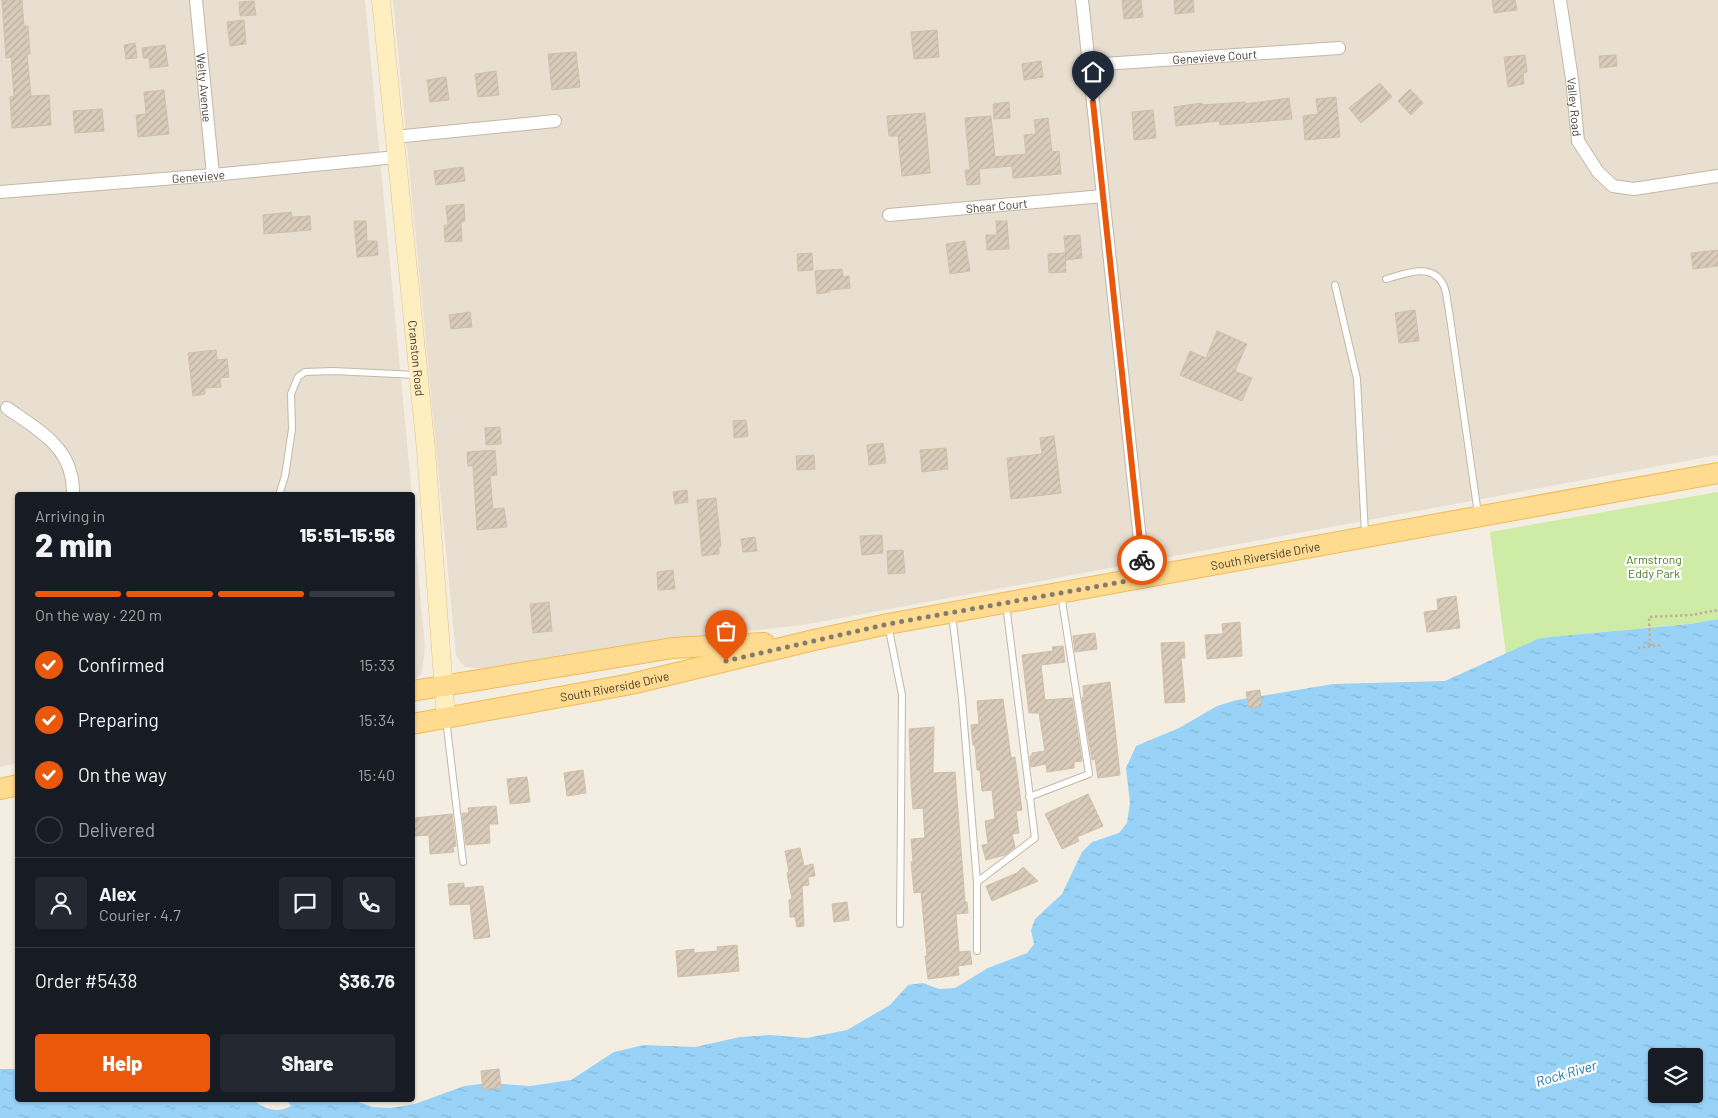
<!DOCTYPE html>
<meta charset="utf-8">
<style>
:root{--surface:#171b24;--page:#242831;--text:#f1f3f6;--muted:#9ea1a6;--line:#363941;--accent:#ea580c}
body{margin:0;font-family:Barlow,sans-serif;background:var(--page);color:var(--text);height:100vh;display:flex;flex-direction:column;font-size:19px;white-space:nowrap}
*{box-sizing:border-box;margin:0}
p{font-size:16px;color:var(--muted)}
.icon{flex:none;width:28px;height:28px;fill:none;stroke:currentColor;stroke-width:2;stroke-linecap:round;stroke-linejoin:round}
.map{position:relative;flex:1;overflow:hidden}
.panel{position:absolute;left:15px;top:492px;width:400px;height:610px;display:flex;flex-direction:column;background:var(--surface);border-radius:5px;box-shadow:0 1px 4px #0004}
.panel>*{flex:none}
.tools{position:absolute;left:1648px;top:1048px;display:grid;gap:10px}
.tools a{display:grid;place-items:center;width:55px;height:55px;border-radius:5px;background:var(--surface);box-shadow:0 1px 4px #0004;font-size:25px}
.pin{position:absolute;display:grid;place-items:center;width:42px;height:42px;color:#fff;margin:-51px -21px;border-radius:50% 50% 50% 0;rotate:-45deg;box-shadow:0 0 5px #0007}
.pin .icon{rotate:45deg}
.courier{position:absolute;display:grid;place-items:center;width:50px;height:50px;margin:-25px;border:4px solid #ea580c;border-radius:50%;background:#fff;color:#222;box-shadow:0 1px 6px #0007}
.headline em{font-style:normal;font-weight:800}
.headline div{display:flex;flex-direction:column-reverse}
.headline{display:flex;align-items:center;justify-content:space-between;height:85px;padding:0 20px}
h1{font-size:32px;font-weight:800;line-height:38px}
.bar{display:grid;grid-template-columns:repeat(4,1fr);gap:8px 5px;align-content:center;height:60px;padding:0 20px}
.bar i{height:6px;border-radius:4px;background:var(--line)}
.bar .selected{background:var(--accent)}
.bar p{grid-column:span 4}
.line{display:flex;align-items:center;gap:12px;padding:0 20px;border-top:1px solid var(--line)}
.line div{flex:1}
.round{display:grid;place-items:center;flex:none;width:52px;height:52px;border-radius:5px;background:var(--page)}
ol{padding:0 20px;list-style:none}
li{display:flex;align-items:center;gap:15px;height:55px}
li p{margin-inline-start:auto}
li .icon{padding:5px;border-radius:50%;background:var(--accent);color:#fff;stroke-width:4}
li:last-child{color:var(--muted)}
li i{width:28px;height:28px;border:2px solid var(--line);border-radius:50%}
.button{display:flex;gap:10px;margin-top:auto;padding:10px 20px}
.button a{flex:1;height:58px;border-radius:5px;background:var(--accent);color:#fff;font-size:20px;font-weight:800;line-height:58px;text-align:center}
.button a+a{background:var(--page);color:var(--text)}
.map>svg:first-child{display:block}
.residential{fill:#e8dfd0}
.green{fill:#cfeca7}
.water{fill:url(#water-ripples);fill-rule:evenodd}
.building{fill:url(#building-hatch);stroke:#d1c0a9}
.lines{fill:none;stroke-linecap:round;stroke-linejoin:round}
.lane-casing{stroke:#c2b8a7;stroke-width:8}
.street-casing{stroke:#c2b8a7;stroke-width:14}
.secondary-casing{stroke:#dac48f;stroke-width:19}
.primary-casing{stroke:#efbb55;stroke-width:22}
.path{stroke:#c2b094;stroke-width:2.5;stroke-dasharray:2.5 2.5;stroke-linecap:butt}
.lane{stroke:#fff;stroke-width:6}
.street{stroke:#fff;stroke-width:12}
.secondary{stroke:#ffeec0;stroke-width:18}
.primary{stroke:#ffdb8f;stroke-width:20}
.done{stroke:#827b70;stroke-width:5;stroke-dasharray:0 9}
.route{stroke:#ea580c;stroke-width:6}
.labels{text-anchor:middle;dominant-baseline:central;stroke-width:4.5;stroke-linejoin:round;paint-order:stroke}
.street-label{font-size:12px;fill:#453d32;stroke:#fff}
.park-label{font-size:12px;fill:#467c21;stroke:#fff}
.water-label{font-size:14px;font-style:italic;fill:#217ab2;stroke:#fff}
</style>
<div class="map">
<svg width="1718" height="1118" viewBox="0 0 1718 1118">
<defs>
<pattern id="water-ripples" width="26" height="14" patternUnits="userSpaceOnUse" patternTransform="scale(1.25)"><rect width="26" height="14" fill="#98d3f7"/><path d="M2 4q2-2 4 0t4 0M15 11q2-2 4 0t4 0" fill="none" stroke="#84b6d4"/></pattern>
<pattern id="building-hatch" width="6" height="6" patternUnits="userSpaceOnUse" patternTransform="scale(1.25)"><rect width="6" height="6" fill="#d9cbba"/><path d="M-1 1l2-2M0 6l6-6M5 7l2-2" fill="none" stroke="#bcafa0"/></pattern>
</defs>
<rect width="100%" height="100%" fill="#f3ede2"/>
<g class="residential">
<polygon points="0,0 365,0 412,495 18,495 17,763 0,767"/>
<polygon points="393,0 1718,0 1718,455 803,625 669,640 488,669 466,667 461,663 456,655"/>
<polygon points="412,505 425,647 422,672 418,677 413,680"/>
</g>
<polygon class="green" points="1718,492 1718,619 1690,624 1541,638 1506,654 1490,532"/>
<path class="water" d="M1718,619V1118H0V1069H17L18,1100H253C265,1109 277,1114 291,1106L287,1100H352L373,1107L390,1108L415,1104L464,1086L489,1083L530,1086L571,1080L614,1052L644,1045L695,1047L740,1037L770,1035L807,1038L847,1030L890,1005L908,985L923,983L939,989L955,988L988,968L1027,953L1034,944L1031,930L1035,919L1062,894L1082,852L1092,842L1119,833L1127,823L1130,803L1126,768L1136,746L1179,728L1217,706L1237,700L1333,684L1445,681L1540,638L1690,624ZM1656,1056H1694V1094H1656Z"/>
<g class="building">
<polygon points="2,0 22,0 24,26 28,26 30,54 27,54 31,96 49,95 51,125 12,128 10,97 14,96 11,57 6,58"/>
<polygon points="1122,0 1141,0 1143,17 1124,19"/>
<polygon points="1174,0 1193,0 1194,12 1175,14"/>
<polygon points="1492,0 1515,0 1517,10 1494,13"/>
<polygon points="254,1 256,15 240,16 239,2"/>
<polygon points="244,20 246,44 230,46 227,22"/>
<polygon points="937,30 939,57 914,59 911,32"/>
<polygon points="135,43 137,58 126,59 124,45"/>
<polygon points="165,45 168,66 150,68 149,58 143,58 142,48"/>
<polygon points="576,52 580,87 552,90 548,54"/>
<polygon points="1525,55 1527,72 1523,73 1524,84 1508,87 1504,57"/>
<polygon points="1616,55 1617,66 1600,68 1599,56"/>
<polygon points="1041,61 1043,77 1024,80 1022,64"/>
<polygon points="496,71 499,95 478,97 475,74"/>
<polygon points="446,77 449,100 430,102 427,80"/>
<polygon points="1380,83 1392,97 1361,123 1349,108"/>
<polygon points="1410,89 1423,103 1411,115 1398,101"/>
<polygon points="164,90 169,134 138,137 136,115 146,114 144,92"/>
<polygon points="1336,97 1340,137 1305,140 1303,116 1318,114 1316,99"/>
<polygon points="1289,98 1292,119 1220,125 1219,121 1176,126 1174,107 1202,103 1202,105 1245,102 1245,104"/>
<polygon points="1009,102 1010,118 994,119 993,104"/>
<polygon points="102,109 104,131 75,133 73,111"/>
<polygon points="1153,110 1156,138 1134,140 1132,112"/>
<polygon points="925,113 930,173 902,176 898,136 889,136 887,116"/>
<polygon points="991,116 995,157 1026,154 1024,135 1036,134 1034,120 1048,118 1052,152 1059,151 1061,174 1013,178 1012,166 979,169 980,184 967,185 965,170 970,170 965,118"/>
<polygon points="463,167 465,181 436,185 434,171"/>
<polygon points="464,204 465,221 461,222 462,241 445,242 444,225 448,225 446,206"/>
<polygon points="291,212 292,217 310,216 311,230 264,234 263,215"/>
<polygon points="354,221 366,221 367,241 377,241 378,255 357,257"/>
<polygon points="996,221 1007,221 1009,249 987,250 986,235 997,235"/>
<polygon points="1080,235 1082,258 1066,260 1064,236"/>
<polygon points="965,241 970,271 950,274 946,244"/>
<polygon points="1718,250 1718,266 1693,269 1691,253"/>
<polygon points="812,253 813,270 798,271 797,254"/>
<polygon points="1065,253 1066,272 1049,273 1048,254"/>
<polygon points="842,269 843,277 849,276 850,288 830,290 830,292 817,294 815,271"/>
<polygon points="1415,310 1419,341 1399,343 1395,313"/>
<polygon points="470,312 472,327 451,329 449,315"/>
<polygon points="1217,331 1247,344 1235,371 1252,378 1242,401 1180,375 1190,351 1206,358"/>
<polygon points="216,350 217,360 227,359 229,377 220,378 221,387 205,388 205,394 193,396 188,353"/>
<polygon points="746,420 748,436 734,438 733,421"/>
<polygon points="500,427 501,444 486,445 485,428"/>
<polygon points="1054,436 1061,493 1011,499 1007,458 1042,454 1040,438"/>
<polygon points="883,443 886,463 869,465 867,445"/>
<polygon points="946,448 948,469 922,472 920,450"/>
<polygon points="495,450 497,475 490,476 493,509 504,508 507,527 477,530 473,466 468,466 467,452"/>
<polygon points="814,455 815,469 797,470 796,456"/>
<polygon points="687,490 688,502 675,504 673,492"/>
<polygon points="716,498 721,546 719,546 719,554 702,556 697,500"/>
<polygon points="882,535 883,553 862,555 860,536"/>
<polygon points="755,537 757,551 743,552 741,539"/>
<polygon points="903,550 905,573 888,574 887,551"/>
<polygon points="673,570 675,589 658,590 657,572"/>
<polygon points="1456,596 1460,628 1427,632 1424,612 1438,610 1437,599"/>
<polygon points="549,602 552,631 533,633 530,604"/>
<polygon points="1240,622 1242,656 1207,659 1205,635 1223,634 1222,624"/>
<polygon points="1095,633 1097,649 1075,652 1073,636"/>
<polygon points="1184,642 1185,658 1181,658 1185,702 1165,703 1161,643"/>
<polygon points="1063,646 1065,662 1041,665 1045,700 1072,698 1082,761 1074,762 1074,768 1047,772 1046,764 1031,767 1030,756 1032,756 1032,753 1045,751 1039,713 1029,713 1022,655 1053,651 1052,647"/>
<polygon points="1110,682 1120,775 1098,778 1095,759 1092,760 1082,698 1084,697 1083,686"/>
<polygon points="1260,690 1262,706 1249,708 1246,692"/>
<polygon points="1003,699 1011,758 1015,757 1022,810 1016,811 1019,833 1012,834 1015,847 1005,855 986,860 982,845 988,844 985,821 995,819 992,790 982,791 980,770 977,770 975,745 973,745 971,725 979,724 977,701"/>
<polygon points="934,727 933,773 955,772 965,902 967,902 968,913 956,914 959,952 970,951 972,964 958,966 959,975 928,979 925,956 927,956 921,892 914,893 911,862 913,862 911,839 925,838 923,808 913,809 911,783 909,729"/>
<polygon points="583,770 586,793 567,796 564,773"/>
<polygon points="527,777 530,802 510,804 507,779"/>
<polygon points="1088,794 1103,826 1077,837 1079,841 1062,849 1045,814"/>
<polygon points="496,806 498,824 489,824 490,843 466,845 462,813 469,813 468,808"/>
<polygon points="452,814 456,846 453,847 454,852 430,854 429,835 415,836 414,818"/>
<polygon points="800,848 804,866 813,864 815,876 808,877 809,885 802,886 804,926 797,927 795,917 790,917 789,900 792,899 787,873 789,872 785,851"/>
<polygon points="1023,867 1038,881 992,901 986,886 1017,873"/>
<polygon points="464,883 464,888 483,886 490,937 474,939 470,904 450,905 448,884"/>
<polygon points="847,902 849,920 834,922 832,904"/>
<polygon points="737,945 739,971 678,977 676,951 694,949 694,953 718,951 717,947"/>
<polygon points="499,1069 501,1088 483,1089 481,1071"/>
</g>
<g class="lines">
<g class="lane-casing">
<g id="lane">
<path d="M1386,279C1405,274 1431,262 1443,284C1447,291 1447,303 1449,311L1478,514"/>
<polyline points="1335,285 1357,379 1365,534"/>
<polyline points="279,495 285,476 292,429 291,394 298,377 305,372 333,371 417,375"/>
<polyline points="952,614 962,699 977,882 977,951"/>
<polyline points="888,625 902,695 900,924"/>
<polyline points="446,719 463,862"/>
<polyline points="1029,797 1089,774 1061,594"/>
<polyline points="977,882 1035,838 1006,604"/>
</g>
</g>
<g class="street-casing">
<g id="street">
<path id="s1" d="M196,0L213,175"/>
<polyline points="1082,0 1144,577"/>
<path id="s2" d="M1560,0L1572,79L1578,141L1598,172L1613,186L1634,189L1718,176"/>
<path id="s3" d="M1089,65L1339,48"/>
<polyline points="394,137 555,121"/>
<path id="s4" d="M0,192L213,175L396,157"/>
<path id="s5" d="M889,215L1103,196"/>
<path d="M7,408C31,425 65,443 71,475C73,482 73,488 73,495"/>
</g>
</g>
<g class="secondary-casing">
<g id="secondary">
<path id="s6" d="M381,0L426,450L446,718"/>
</g>
</g>
<g class="primary-casing">
<g id="primary">
<polyline points="412,691 673,648 764,643"/>
<path id="s7" d="M412,724L631,684L814,640L888,624L1718,473"/>
<polyline points="0,789 18,785"/>
</g>
</g>
<g class="path">
<polyline points="1650,646 1649,617 1692,615 1718,610"/>
<polyline points="1638,648 1662,645"/>
</g>
<use href="#lane" class="lane"/>
<use href="#street" class="street"/>
<use href="#secondary" class="secondary"/>
<use href="#primary" class="primary"/>
</g>
<g class="lines">
<polyline class="done" points="726,661 888,624 1144,578 1142,560"/>
<polyline class="route" points="1093,102 1142,560"/>
</g>
<g class="labels">
<g class="street-label">
<text stroke="none"><textPath href="#s3" startOffset="126">Genevieve Court</textPath></text>
<text stroke="none"><textPath href="#s1" startOffset="88">Welty Avenue</textPath></text>
<text stroke="none"><textPath href="#s2" startOffset="108">Valley Road</textPath></text>
<text stroke="none"><textPath href="#s4" startOffset="199">Genevieve</textPath></text>
<text stroke="none"><textPath href="#s5" startOffset="108">Shear Court</textPath></text>
<text stroke="none"><textPath href="#s6" startOffset="360">Cranston Road</textPath></text>
<text stroke="none"><textPath href="#s7" startOffset="870">South Riverside Drive</textPath></text>
<text stroke="none"><textPath href="#s7" startOffset="206">South Riverside Drive</textPath></text>
</g>
<g class="park-label">
<text x="1654" y="559">Armstrong<tspan x="1654" dy="14">Eddy Park</tspan></text>
</g>
<g class="water-label">
<text transform="translate(1566 1073) rotate(-16)">Rock River</text>
</g>
</g>
</svg>
<div class="tools">
<a><svg class="icon" aria-label="layers" viewBox="0 0 24 24"><path d="M12 4l9 5-9 5-9-5zM3 14l9 5 9-5"/></svg></a>
</div>
<div class="pin" style="left:726px;top:661px;background:#ea580c"><svg class="icon" aria-label="bag" viewBox="0 0 24 24"><path d="M5 8h14l-1 12H6zM9 8a3 3 0 0 1 6 0"/></svg></div>
<div class="pin" style="left:1093px;top:102px;background:#1f2937"><svg class="icon" aria-label="home" viewBox="0 0 24 24"><path d="M3 11l9-7 9 7M6 9v11h12V9"/></svg></div>
<div class="courier" style="left:1142px;top:560px"><svg class="icon" aria-label="bike" viewBox="0 0 24 24"><circle cx="6" cy="16" r="4"/><circle cx="18" cy="16" r="4"/><path d="M6 16l4-8h5l3 8M10 8l3 8H6M13 5h3"/></svg></div>
<section class="panel">
<div class="headline"><div><h1>2 min</h1><p>Arriving in</p></div><em>15:51–15:56</em></div>
<div class="bar"><i class="selected"></i><i class="selected"></i><i class="selected"></i><i></i><p>On the way · 220 m</p></div>
<ol>
<li><svg class="icon" aria-label="check" viewBox="0 0 24 24"><path d="M5 12l5 5 9-10"/></svg>Confirmed<p>15:33</p></li>
<li><svg class="icon" aria-label="check" viewBox="0 0 24 24"><path d="M5 12l5 5 9-10"/></svg>Preparing<p>15:34</p></li>
<li><svg class="icon" aria-label="check" viewBox="0 0 24 24"><path d="M5 12l5 5 9-10"/></svg>On the way<p>15:40</p></li>
<li><i></i>Delivered</li>
</ol>
<div class="line" style="height:90px"><a class="round"><svg class="icon" aria-label="person" viewBox="0 0 24 24"><circle cx="12" cy="8" r="4"/><path d="M4 21q1-7 8-7t8 7"/></svg></a><div><b>Alex</b><p>Courier · 4.7</p></div><a class="round"><svg class="icon" aria-label="chat" viewBox="0 0 24 24"><path d="M4 5h16v11H9l-5 4z"/></svg></a><a class="round"><svg class="icon" aria-label="phone" viewBox="0 0 24 24"><path d="M5 4h4l2 5-3 2q2 4 5 5l2-3 5 2v4C11 20 4 13 5 4z"/></svg></a></div>
<div class="line" style="height:65px"><div>Order #5438</div><b>$36.76</b></div>
<div class="button"><a>Help</a><a>Share</a></div>
</section>
</div>
